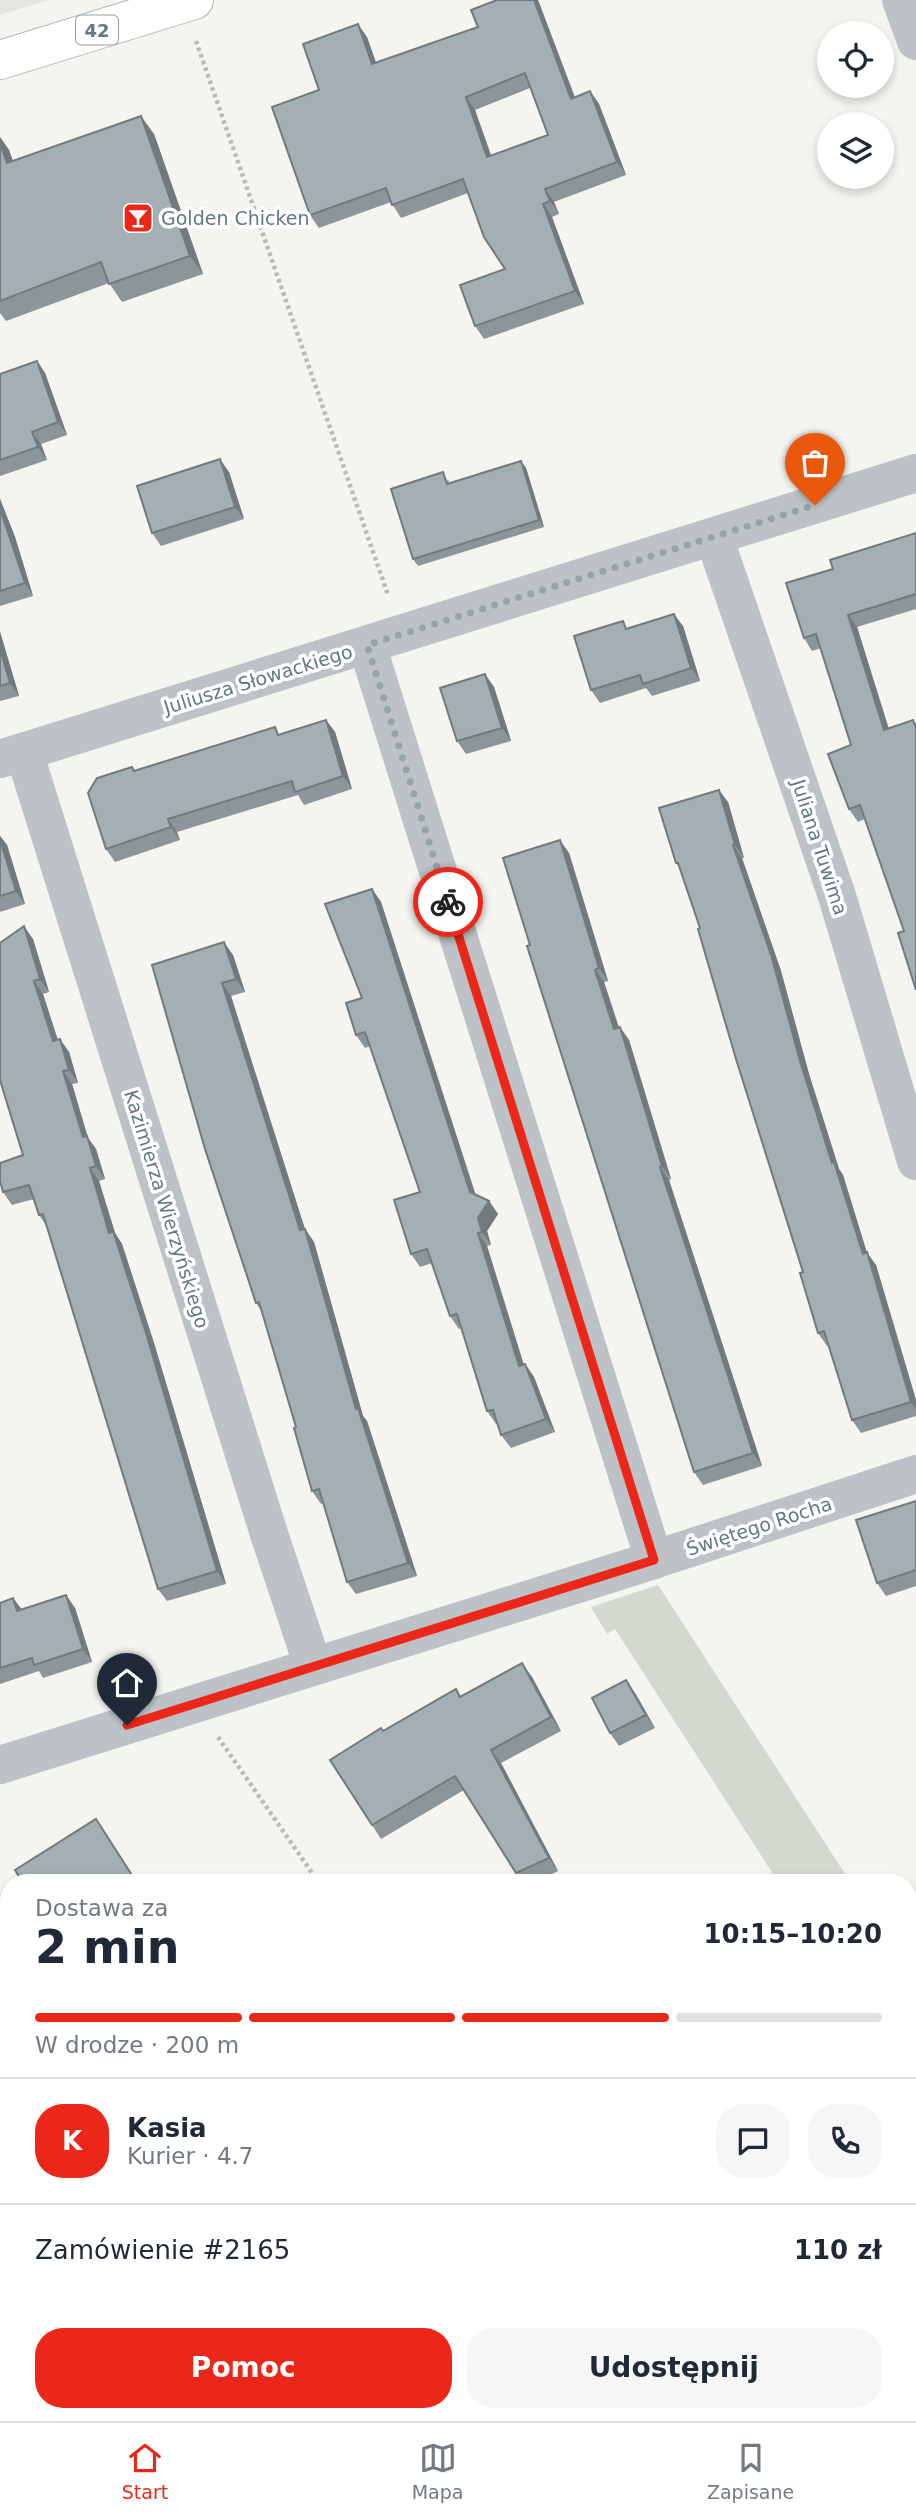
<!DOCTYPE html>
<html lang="pl">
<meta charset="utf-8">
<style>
:root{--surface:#fff;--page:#f6f6f7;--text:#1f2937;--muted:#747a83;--line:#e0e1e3;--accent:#eb2719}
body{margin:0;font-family:"DejaVu Sans",sans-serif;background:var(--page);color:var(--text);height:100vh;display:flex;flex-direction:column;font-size:26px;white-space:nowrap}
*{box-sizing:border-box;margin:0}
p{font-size:23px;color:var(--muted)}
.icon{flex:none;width:38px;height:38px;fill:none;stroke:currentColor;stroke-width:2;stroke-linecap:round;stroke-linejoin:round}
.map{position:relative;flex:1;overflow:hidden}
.details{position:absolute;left:0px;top:1874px;width:917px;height:548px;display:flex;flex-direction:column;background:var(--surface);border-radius:28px 28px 0 0;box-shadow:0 4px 10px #0003}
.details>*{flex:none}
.fabs{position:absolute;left:817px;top:21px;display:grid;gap:14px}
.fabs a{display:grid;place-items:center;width:77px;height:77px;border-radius:50%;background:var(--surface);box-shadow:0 4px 10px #0003;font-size:35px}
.pin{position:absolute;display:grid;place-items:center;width:60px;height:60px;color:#fff;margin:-72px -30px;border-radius:50% 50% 50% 0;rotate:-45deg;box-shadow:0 0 7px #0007}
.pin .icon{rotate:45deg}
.courier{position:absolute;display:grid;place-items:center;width:70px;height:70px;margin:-35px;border:5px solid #eb2719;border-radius:50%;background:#fff;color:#222;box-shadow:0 2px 9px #0007}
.overview em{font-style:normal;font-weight:700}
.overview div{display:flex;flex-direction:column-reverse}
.overview{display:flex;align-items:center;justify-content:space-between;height:119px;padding:0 35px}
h1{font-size:46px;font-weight:700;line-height:52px}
.bar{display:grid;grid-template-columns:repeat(4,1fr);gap:10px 7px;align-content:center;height:84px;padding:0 35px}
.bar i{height:9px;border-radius:5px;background:var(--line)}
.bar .active{background:var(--accent)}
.bar p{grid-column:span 4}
.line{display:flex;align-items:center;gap:18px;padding:0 35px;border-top:2px solid var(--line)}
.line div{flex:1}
.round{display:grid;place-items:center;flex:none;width:74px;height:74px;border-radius:28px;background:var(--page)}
.cta{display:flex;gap:14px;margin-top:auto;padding:14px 35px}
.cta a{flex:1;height:80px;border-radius:28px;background:var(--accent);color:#fff;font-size:28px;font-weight:700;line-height:80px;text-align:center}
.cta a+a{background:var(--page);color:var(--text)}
.tab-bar{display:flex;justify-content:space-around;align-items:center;height:98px;border-top:2px solid var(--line);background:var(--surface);font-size:19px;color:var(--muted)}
.tab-bar a{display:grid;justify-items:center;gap:4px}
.tab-bar .active{color:var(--accent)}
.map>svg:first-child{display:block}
.built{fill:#e5e5e3}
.green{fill:#d4d9cf}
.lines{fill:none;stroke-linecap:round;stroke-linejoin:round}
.primary-casing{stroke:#b0b6b9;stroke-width:40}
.path{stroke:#b6bbbc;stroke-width:4.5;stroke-dasharray:3.5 3.5;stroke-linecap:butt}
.street{stroke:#bcc2c5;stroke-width:38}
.primary{stroke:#fff;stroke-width:38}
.wall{fill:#8c9699;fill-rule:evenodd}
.shaded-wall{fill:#727a7d}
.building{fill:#a3afb2;stroke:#727a7d;stroke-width:2;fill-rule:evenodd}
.done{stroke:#95a4a8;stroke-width:7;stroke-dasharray:0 12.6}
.route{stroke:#eb2719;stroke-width:9}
.labels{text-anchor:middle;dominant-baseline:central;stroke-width:7;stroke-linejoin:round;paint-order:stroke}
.shield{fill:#fff;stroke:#91a1a8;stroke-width:2}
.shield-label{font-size:18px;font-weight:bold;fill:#627982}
.poi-label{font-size:19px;fill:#627982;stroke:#fff;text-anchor:start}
.street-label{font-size:19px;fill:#627982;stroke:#fff}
</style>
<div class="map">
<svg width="916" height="2421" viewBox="0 0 916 2421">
<rect width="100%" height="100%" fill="#f4f4f0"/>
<polygon class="built" points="0,0 48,0 0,15"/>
<g class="green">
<polygon points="658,1585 851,1883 779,1883 615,1629 607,1634 591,1607"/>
<polygon points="908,1976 916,1989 916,2111 908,2098"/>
<polygon points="916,2198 916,2421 453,2421 474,2413 908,2413 908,2202"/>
</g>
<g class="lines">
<g class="primary-casing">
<polyline id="primary" points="0,60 194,0"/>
</g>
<g class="path">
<polyline points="196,41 388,595"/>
<polyline points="218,1737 319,1883"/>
</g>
<g class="street">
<polyline points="901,0 916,41"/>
<polyline points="714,537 837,896 916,1161"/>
<polyline points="367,645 654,1560"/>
<polyline points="24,752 270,1537 313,1666"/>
<polyline points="0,759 916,473"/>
<polyline points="0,1765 635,1566 916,1474"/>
<polyline points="0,2042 9,2040"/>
<polyline points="140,2413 143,2421"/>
<polyline points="646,2413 651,2421"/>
</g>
<use href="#primary" class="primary"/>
</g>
<g class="wall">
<path d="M497,0H538L575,97L590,91L599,104L626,175L554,202L559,214L552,217L584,304L484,339L475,326L505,269L468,193L401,218L391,202L319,228L310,215L319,90L367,37L376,63L478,27ZM530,88L548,135L491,155L475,110Z"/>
<polygon points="154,134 203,274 122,302 109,283 6,321 0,313 0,137 9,150 13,161"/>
<polygon points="37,361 45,373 67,435 41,444 47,460 0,476 0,374"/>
<polygon points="521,461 526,468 544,527 418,566 413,559 448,479 449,483"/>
<polygon points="229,472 244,519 161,546 152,533"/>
<polygon points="0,499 15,537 33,596 0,606"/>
<polygon points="916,533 916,609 857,627 889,729 913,720 916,724 916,990 904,931 865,819 858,822 849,809 851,745 821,648 812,651 804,638 833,569"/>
<polygon points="683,626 700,681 652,696 646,688 600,703 591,690 628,628"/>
<polygon points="0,632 19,696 0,701"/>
<polygon points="494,687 511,741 466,754 457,741"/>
<polygon points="326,720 335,732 352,789 304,805 298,795 177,832 180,840 115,862 106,849 132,767 135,771 280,734"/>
<polygon points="728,802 744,858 742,858 781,971 809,1074 839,1169 843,1175 867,1253 876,1265 916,1400 916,1416 861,1433 852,1420 829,1345 827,1346 818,1333 803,1272 700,928 680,868 676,863"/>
<polygon points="0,836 7,845 25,904 0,912"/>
<polygon points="569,853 608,981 604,982 619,1027 629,1040 671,1179 669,1180 762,1466 703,1485 694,1472 530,945"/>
<polygon points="372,889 381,902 475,1195 489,1201 498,1214 487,1231 491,1245 487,1246 524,1365 525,1364 534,1377 555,1432 511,1448 501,1435 498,1424 496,1424 487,1411 461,1328 459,1329 450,1316 432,1263 420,1267 411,1254 420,1192 370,1046 365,1048 356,1035 362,998"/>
<polygon points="33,939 49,992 43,994 58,1040 69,1052 78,1083 72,1084 88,1138 96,1149 105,1179 99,1181 115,1233 122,1244 154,1343 226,1584 167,1601 158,1589 48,1228 39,1215 34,1199 12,1205 3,1192 23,1155"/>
<polygon points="233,955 245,992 231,996 305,1229 314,1242 363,1416 367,1421 417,1576 356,1594 347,1582 323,1503 321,1504 312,1491 296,1427 262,1312 256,1303 152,965"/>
<polygon points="916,1501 916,1586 886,1596 877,1583"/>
<polygon points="0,1603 21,1610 75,1608 92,1662 43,1678 39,1671 0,1684"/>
<polygon points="532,1677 561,1731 501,1763 558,1871 533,1883 523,1883 464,1790 381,1839 372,1825 383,1731 456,1689 460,1696"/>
<polygon points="635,1693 655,1728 619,1746 610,1733"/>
<polygon points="105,1832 138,1883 23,1883"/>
</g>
<g class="shaded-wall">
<polygon points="534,0 538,0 580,112 571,99"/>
<polygon points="358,24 367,37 381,77 372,64"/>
<polygon points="590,91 599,104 626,175 617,162"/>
<polygon points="466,97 475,110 496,170 487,157"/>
<polygon points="141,116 154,134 203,274 190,256"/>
<polygon points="0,137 9,150 20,181 7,163 0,143"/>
<polygon points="545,189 554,202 559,214 550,201"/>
<polygon points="543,204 552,217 584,304 575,291"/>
<polygon points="37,361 45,373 67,435 58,422"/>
<polygon points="32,432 41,444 47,460 38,447"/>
<polygon points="220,459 229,472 244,519 235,507"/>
<polygon points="521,461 526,468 544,527 539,520"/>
<polygon points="0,499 15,537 33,596 25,583 0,509"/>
<polygon points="674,614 683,626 700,681 691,668"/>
<polygon points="848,615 857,627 893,743 884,730"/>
<polygon points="0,632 19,696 10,683 0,649"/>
<polygon points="485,674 494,687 511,741 502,728"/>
<polygon points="326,720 335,732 352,789 343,776"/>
<polygon points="719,790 728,802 744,858 735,845"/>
<polygon points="168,819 177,832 180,840 171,827"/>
<polygon points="0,836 7,845 25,904 16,891 0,840"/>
<polygon points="560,840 569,853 608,981 599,968"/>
<polygon points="733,845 742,858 781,971 809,1074 839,1169 843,1175 867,1253 876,1265 916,1400 916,1409 911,1402 832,1163"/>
<polygon points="372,889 381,902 479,1205 470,1192"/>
<polygon points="24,926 33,939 49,992 40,979"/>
<polygon points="224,942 233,955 245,992 236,979"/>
<polygon points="595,970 604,982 623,1042 614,1029"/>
<polygon points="34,981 43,994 62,1054 53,1041"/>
<polygon points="222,983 231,996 307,1236 305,1229 314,1242 363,1416 367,1421 417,1576 408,1563 356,1409"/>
<polygon points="620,1027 629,1040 671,1179 662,1166"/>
<polygon points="60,1039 69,1052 78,1083 69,1070"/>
<polygon points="63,1071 72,1084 88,1138 96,1149 105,1179 96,1166 83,1137"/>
<polygon points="660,1167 669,1180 762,1466 753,1453"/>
<polygon points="90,1168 99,1181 115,1233 122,1244 154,1343 226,1584 217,1571 109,1233"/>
<polygon points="489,1201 498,1214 487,1231 491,1245 482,1232 478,1218"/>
<polygon points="478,1233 487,1246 528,1379 519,1366"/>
<polygon points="525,1364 534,1377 555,1432 546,1419"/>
<polygon points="66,1595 75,1608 92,1662 83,1649"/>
<polygon points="13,1598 23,1611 17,1611"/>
<polygon points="522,1663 532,1677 561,1731 551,1717"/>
<polygon points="626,1680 635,1693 655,1728 646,1715"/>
<polygon points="491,1750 501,1763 558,1871 549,1858"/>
<polygon points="0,2178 6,2187 9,2195 9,2210 0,2183"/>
<polygon points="85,2413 89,2413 92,2421 87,2421"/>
<polygon points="250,2413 255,2413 258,2421 253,2421"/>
</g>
<g class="building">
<path d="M497,0H534L571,99L590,91L617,162L545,189L550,201L543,204L575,291L475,326L460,285L505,269L484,237L463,179L392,205L386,188L310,215L272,107L319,90L303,44L358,24L372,64L478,27L471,10ZM525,73L548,135L487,157L466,97Z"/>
<polygon points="141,116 190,256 109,284 101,262 0,301 0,143 7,163"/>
<polygon points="37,361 58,422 32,432 38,447 0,460 0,374"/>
<polygon points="220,459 235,507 152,533 137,486"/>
<polygon points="521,461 539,520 413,559 391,489 443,472 447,484"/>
<polygon points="0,509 25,583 0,591"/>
<polygon points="916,533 916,594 848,615 884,730 913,720 916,728 916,990 898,933 904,931 860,805 849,809 828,754 851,745 816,634 804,638 786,583 833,569 830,560"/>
<polygon points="674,614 691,668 643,684 640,675 591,690 574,636 623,621 626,629"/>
<polygon points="0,649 10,683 0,686"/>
<polygon points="485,674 502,728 457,741 440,688"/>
<polygon points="326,720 343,776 295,792 292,781 168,819 171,827 106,849 88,793 97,778 132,767 134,771 275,727 278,735"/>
<polygon points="719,790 735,845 733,845 772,958 800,1061 832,1163 834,1162 863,1254 867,1252 911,1402 852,1420 824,1331 818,1333 800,1273 803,1272 736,1059 698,929 700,928 678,863 676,863 659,808"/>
<polygon points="0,840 16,891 0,896"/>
<polygon points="560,840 599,968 595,970 614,1029 620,1027 662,1166 660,1167 753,1453 694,1472 527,946 530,945 503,858"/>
<polygon points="372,889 470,1192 489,1201 478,1218 482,1232 478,1233 519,1366 525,1364 546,1419 501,1435 493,1410 487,1411 457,1314 450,1316 427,1249 411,1254 394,1200 420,1192 365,1032 356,1035 346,1003 362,998 325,904"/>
<polygon points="24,926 40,979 34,981 53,1041 60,1039 69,1070 63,1071 83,1137 87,1136 96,1166 90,1168 109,1233 113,1231 145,1330 217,1571 158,1589 43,1214 39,1215 29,1185 3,1192 0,1181 0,1163 23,1155 0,1080 0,943"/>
<polygon points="224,942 236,979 222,983 300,1230 305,1229 356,1409 358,1408 408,1563 347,1582 319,1489 312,1491 294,1428 296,1427 259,1302 256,1303 205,1149 152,965"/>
<polygon points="916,1501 916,1570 877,1583 856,1520"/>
<polygon points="66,1595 83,1649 34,1665 32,1658 0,1668 0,1603 13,1598 17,1611"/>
<polygon points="522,1663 551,1717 491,1750 549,1858 516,1873 455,1776 372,1825 330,1760 381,1728 383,1731 456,1689 460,1697"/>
<polygon points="626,1680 646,1715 610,1733 592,1698"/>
<polygon points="96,1819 133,1877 123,1883 23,1883 15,1870"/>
<polygon points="0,2183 9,2210 9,2384 0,2359"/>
<polygon points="19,2413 85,2413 87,2421 22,2421"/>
<polygon points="185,2413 250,2413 253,2421 188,2421"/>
</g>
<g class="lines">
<polyline class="done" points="448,902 367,645 815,505"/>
<polyline class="route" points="127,1725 654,1560 448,902"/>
</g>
<defs>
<g id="bar-square" transform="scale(1.575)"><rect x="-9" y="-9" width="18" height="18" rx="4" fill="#eb2719" stroke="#fff"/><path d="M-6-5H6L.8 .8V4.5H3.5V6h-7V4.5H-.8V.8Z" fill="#fff"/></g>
</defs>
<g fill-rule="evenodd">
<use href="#bar-square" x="138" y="218"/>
</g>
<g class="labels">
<rect class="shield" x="76" y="15.5" width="42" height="29" rx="5"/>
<g class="shield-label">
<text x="97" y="30">42</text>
</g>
<g class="poi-label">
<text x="161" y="218">Golden Chicken</text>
</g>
<g class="street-label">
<text transform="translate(258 679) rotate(-17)">Juliusza Słowackiego</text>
<text transform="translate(820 847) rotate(72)">Juliana Tuwima</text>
<text transform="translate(167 1209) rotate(73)">Kazimierza Wierzyńskiego</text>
<text transform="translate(759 1526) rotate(-18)">Świętego Rocha</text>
</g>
</g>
</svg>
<div class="fabs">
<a><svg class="icon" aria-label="locate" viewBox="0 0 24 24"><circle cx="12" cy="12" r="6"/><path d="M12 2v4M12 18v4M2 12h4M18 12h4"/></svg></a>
<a><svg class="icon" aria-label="layers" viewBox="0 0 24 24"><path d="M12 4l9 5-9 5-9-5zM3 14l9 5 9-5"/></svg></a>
</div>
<div class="pin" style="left:815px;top:505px;background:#ea580c"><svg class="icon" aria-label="bag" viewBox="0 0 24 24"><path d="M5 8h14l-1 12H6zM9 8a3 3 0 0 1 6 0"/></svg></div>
<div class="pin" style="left:127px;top:1725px;background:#1f2937"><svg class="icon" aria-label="home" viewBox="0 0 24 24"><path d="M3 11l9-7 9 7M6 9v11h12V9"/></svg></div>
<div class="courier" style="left:448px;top:902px"><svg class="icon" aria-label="bike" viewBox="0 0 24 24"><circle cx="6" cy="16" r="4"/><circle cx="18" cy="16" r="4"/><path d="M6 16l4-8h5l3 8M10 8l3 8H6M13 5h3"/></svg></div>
<section class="details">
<div class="overview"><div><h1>2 min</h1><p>Dostawa za</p></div><em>10:15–10:20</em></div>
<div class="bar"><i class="active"></i><i class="active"></i><i class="active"></i><i></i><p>W drodze · 200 m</p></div>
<div class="line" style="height:126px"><b class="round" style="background:var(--accent);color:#fff">K</b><div><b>Kasia</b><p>Kurier · 4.7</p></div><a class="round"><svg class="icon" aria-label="chat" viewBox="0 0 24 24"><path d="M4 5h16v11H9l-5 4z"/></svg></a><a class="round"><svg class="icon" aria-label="phone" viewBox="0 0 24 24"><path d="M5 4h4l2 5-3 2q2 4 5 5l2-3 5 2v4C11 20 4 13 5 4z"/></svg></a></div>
<div class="line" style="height:91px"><div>Zamówienie #2165</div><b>110 zł</b></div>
<div class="cta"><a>Pomoc</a><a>Udostępnij</a></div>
</section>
</div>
<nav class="tab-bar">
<a class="active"><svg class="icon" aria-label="home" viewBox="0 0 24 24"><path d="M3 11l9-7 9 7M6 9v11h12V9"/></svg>Start</a>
<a><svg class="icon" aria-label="map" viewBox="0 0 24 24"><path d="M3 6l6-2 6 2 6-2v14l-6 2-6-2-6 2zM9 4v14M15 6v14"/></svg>Mapa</a>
<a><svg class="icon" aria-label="saved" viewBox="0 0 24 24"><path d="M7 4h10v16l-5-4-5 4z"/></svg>Zapisane</a>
</nav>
